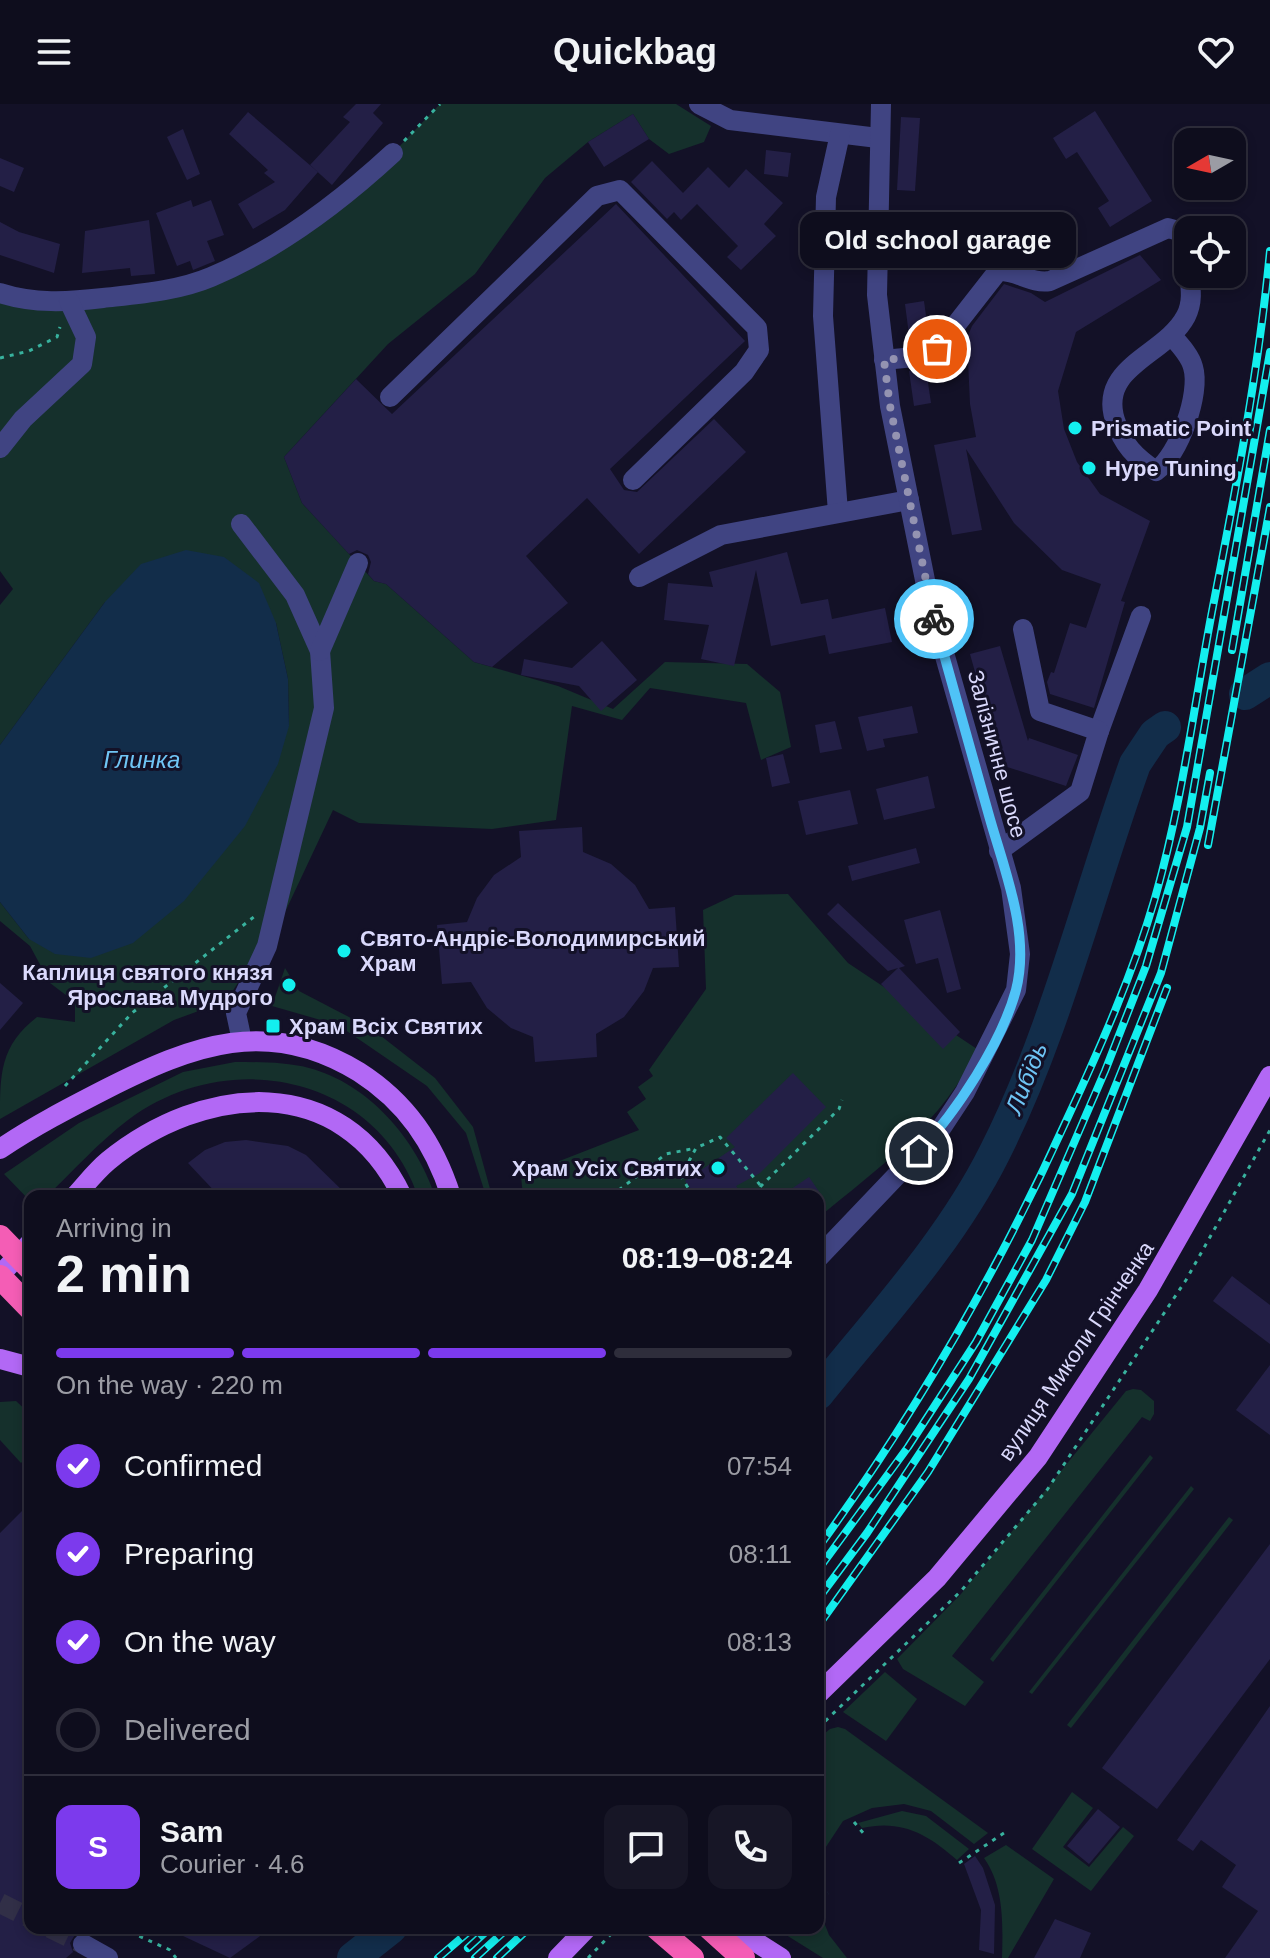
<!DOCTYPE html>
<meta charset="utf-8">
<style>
:root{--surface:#0e0d1d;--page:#171626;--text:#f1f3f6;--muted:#9b9ca4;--line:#2e2d3b;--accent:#7c3aed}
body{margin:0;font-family:Helvetica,sans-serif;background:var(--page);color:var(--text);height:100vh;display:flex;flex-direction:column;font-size:30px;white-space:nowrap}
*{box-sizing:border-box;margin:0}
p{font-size:26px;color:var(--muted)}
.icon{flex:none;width:44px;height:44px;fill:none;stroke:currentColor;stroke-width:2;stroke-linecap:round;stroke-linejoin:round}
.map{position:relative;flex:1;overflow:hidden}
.details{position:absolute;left:24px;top:1086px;width:800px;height:744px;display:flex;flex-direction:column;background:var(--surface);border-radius:16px;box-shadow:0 4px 12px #0003,0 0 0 2px var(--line)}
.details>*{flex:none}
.needle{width:52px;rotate:261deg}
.fabs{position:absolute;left:1174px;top:24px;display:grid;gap:16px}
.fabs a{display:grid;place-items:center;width:72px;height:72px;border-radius:16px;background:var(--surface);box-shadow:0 4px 12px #0003,0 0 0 2px var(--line);font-size:40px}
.pin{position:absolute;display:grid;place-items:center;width:68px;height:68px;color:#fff;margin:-34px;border:4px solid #fff;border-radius:50%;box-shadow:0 2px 8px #0007}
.courier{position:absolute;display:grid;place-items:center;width:80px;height:80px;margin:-40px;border:6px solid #4fc3f7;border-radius:50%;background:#fff;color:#222;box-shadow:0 2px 10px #0007}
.bubble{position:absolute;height:56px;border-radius:16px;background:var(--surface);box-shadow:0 4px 12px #0003,0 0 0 2px var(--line);font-size:26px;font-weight:800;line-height:56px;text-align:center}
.head em{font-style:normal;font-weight:800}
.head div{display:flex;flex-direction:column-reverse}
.head{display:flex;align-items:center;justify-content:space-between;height:136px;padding:0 32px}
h1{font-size:52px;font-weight:800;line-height:60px}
.bar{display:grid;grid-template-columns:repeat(4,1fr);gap:12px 8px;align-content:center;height:96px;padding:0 32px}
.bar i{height:10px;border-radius:6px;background:var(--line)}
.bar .selected{background:var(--accent)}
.bar p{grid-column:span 4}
.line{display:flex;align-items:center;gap:20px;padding:0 32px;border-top:2px solid var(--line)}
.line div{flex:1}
.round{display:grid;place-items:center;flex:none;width:84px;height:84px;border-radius:16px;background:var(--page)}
ol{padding:0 32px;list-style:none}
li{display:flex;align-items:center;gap:24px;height:88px}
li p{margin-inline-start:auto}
li .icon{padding:8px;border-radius:50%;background:var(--accent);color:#fff;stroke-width:4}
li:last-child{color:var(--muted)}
li i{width:44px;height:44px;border:4px solid var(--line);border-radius:50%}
header{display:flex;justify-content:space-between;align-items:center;height:104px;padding:0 32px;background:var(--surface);font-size:36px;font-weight:800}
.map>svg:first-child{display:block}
.green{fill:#15302c}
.water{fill:#122d4a}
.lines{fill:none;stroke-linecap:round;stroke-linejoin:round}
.river{stroke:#122d4a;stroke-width:32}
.building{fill:#231f46}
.minor-tunnel{stroke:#312f47;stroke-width:20;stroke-dasharray:20 10;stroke-linecap:butt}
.path{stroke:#38b29e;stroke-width:3;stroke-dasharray:4 6;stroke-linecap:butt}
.minor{stroke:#404482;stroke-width:20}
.major{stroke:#b268f5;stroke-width:20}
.highway{stroke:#f45db5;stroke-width:24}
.rail-casing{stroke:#13efef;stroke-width:8}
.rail{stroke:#131127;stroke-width:5;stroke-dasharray:15;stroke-linecap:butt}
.highway-bridge{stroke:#f45db5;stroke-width:24}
.done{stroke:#9493b1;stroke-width:8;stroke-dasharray:0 14.4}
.route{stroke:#4fc3f7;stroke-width:10}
.poi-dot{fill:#13efef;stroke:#131127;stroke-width:3}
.labels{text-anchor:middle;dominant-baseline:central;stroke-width:6;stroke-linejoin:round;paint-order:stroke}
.poi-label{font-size:22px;font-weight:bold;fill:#dad9fc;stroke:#131127;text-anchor:start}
.street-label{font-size:22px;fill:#dad9fc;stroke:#131127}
.water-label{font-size:24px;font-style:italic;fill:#6fc5f5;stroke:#131127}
</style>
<header><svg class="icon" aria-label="menu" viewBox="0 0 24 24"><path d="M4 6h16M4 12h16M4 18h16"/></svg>Quickbag<svg class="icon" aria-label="heart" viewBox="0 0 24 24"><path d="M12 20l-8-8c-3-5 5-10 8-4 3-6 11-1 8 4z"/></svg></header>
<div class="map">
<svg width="1270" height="1854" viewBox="0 0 1270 1854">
<rect width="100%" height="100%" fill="#131127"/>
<g class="green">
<path d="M440,0H676L711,22L704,38L669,50L649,35L633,10L588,38L545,74L475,170L388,240L284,353L302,399L374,477L386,480L474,558L558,582L613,605L665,558L747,560L780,588L791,643L761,656L746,599L650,584L622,616L572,602L556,716L492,725L359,719L333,706L286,806L226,897L174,916L0,1015C0,969 0,942 37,913L75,918V898L50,879L30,842L0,817V798L29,835L289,622L288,575L276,519L105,498L0,641V501L13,485L0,467V189L27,198L210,174L393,49Z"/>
<path d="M788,790L848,859L977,945C946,1016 876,1066 818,1114V1092H523L521,1072L639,1026L627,1008L646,995L638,983L653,972L649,966L706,885L703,806L735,791Z"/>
<polygon points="285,864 299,887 372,925 435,974 473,1023 492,1092 486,1092 466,1029 427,982 338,921 272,902"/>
<path d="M235,958C260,958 286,958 309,964C369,980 416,1035 435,1092H418C375,970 227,942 128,1016C99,1038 73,1067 47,1092H30V1097L4,1070L79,1019L183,968Z"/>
<polygon points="1133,1285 1141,1286 1154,1297 1154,1310 1150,1317 1142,1313 952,1552 984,1578 965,1602 903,1565 897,1555 961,1490 1126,1287"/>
<polygon points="16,1297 30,1310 30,1350 21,1359 0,1336 0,1298"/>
<polygon points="1150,1351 1153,1354 993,1558 990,1555"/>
<polygon points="1191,1382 1194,1385 1032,1590 1029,1588"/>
<polygon points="1229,1413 1233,1416 1071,1624 1067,1621"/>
<polygon points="885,1568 917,1595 886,1637 843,1608"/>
<polygon points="838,1623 845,1625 988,1729 974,1740 931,1707 904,1700 872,1704 843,1717 818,1755 818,1635 830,1625"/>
<polygon points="1072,1688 1093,1704 1063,1743 1089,1763 1123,1723 1134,1732 1091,1787 1032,1745"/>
<path d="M902,1707L926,1712L969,1745L957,1756C928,1730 901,1715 862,1724L858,1719Z"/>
<path d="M1006,1741L1054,1775L1008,1854H1002C1003,1820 1004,1782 984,1754Z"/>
<polygon points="818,1803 829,1831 847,1854 823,1854 783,1829 786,1824 818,1824"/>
</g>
<polygon class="water" points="186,446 224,453 259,479 276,519 288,575 289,622 278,660 245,722 184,797 133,839 91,854 55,850 29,835 0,798 0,641 105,498 141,460"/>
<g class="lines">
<g class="river">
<polyline points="1245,590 1270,574"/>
<path d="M818,1290C879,1214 950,1138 994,1050C1055,930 1089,788 1135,660L1155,630L1165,623"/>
<polyline points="353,1854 391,1824"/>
</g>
</g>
<g class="building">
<polygon points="356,0 381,0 373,9 383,19 332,81 310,61 350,18 343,13"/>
<polygon points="1095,7 1152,97 1110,123 1098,104 1109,97 1077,48 1066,55 1053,34"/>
<polygon points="248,8 318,68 285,106 253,125 238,100 275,78 264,69 268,66 229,30"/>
<polygon points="633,10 649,35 604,63 588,38"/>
<polygon points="901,13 920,14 915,87 897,86"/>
<polygon points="183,25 200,70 187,76 167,33"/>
<polygon points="766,46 791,49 788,73 764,70"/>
<polygon points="0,54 24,64 14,88 0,82"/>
<polygon points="652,57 683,89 708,63 729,84 746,65 783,99 764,120 776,132 741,166 727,153 738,142 697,100 681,116 674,108 667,115 631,78"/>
<polygon points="191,96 193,103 211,96 224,131 207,137 215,157 193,166 190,157 177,162 156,109"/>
<polygon points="616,100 745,237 610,365 624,386 637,388 714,315 746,348 639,450 587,394 526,452 568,499 492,563 474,558 386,480 374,477 368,470 371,458 368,451 357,446 349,450 302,399 284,353 356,275 392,310"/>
<polygon points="149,116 155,170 131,172 130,164 82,169 85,127"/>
<polygon points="0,118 19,128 60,140 54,169 0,151"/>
<polygon points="923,118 924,152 905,153 904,119"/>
<polygon points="850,123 851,152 838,153 838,124"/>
<polygon points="1140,151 1161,176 1076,228 1058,287 1064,325 1077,358 1100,390 1150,417 1121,497 1125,498 1094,604 1050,590 1047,578 1051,568 1054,569 1070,519 1086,524 1101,480 1062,466 1014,419 966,345 982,426 952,431 934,341 976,333 970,300 967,234 972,222 1004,180 1031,189 1045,198"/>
<polygon points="924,197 929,234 910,239 905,200"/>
<polygon points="926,265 931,299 914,302 909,267"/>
<polygon points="787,448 801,500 828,495 832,515 885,504 892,538 829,550 825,531 771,542 756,466 734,562 701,555 709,521 664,516 668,479 713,483 709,468"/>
<polygon points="602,537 637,576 601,607 579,582 521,571 524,555 572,564"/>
<polygon points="1000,542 1028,637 1029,634 1078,651 1066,682 1001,661 970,550"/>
<polygon points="912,602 918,629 883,635 885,643 867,647 858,613"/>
<polygon points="835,617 842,645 820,649 815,621"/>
<polygon points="783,650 790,679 772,683 766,654"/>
<polygon points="928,672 935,704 884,716 876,685"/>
<polygon points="850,686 858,720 806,731 798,697"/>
<polygon points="582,723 583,748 611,760 635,781 649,805 675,803 679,863 653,864 644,887 624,913 596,930 597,953 535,958 533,933 511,924 487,904 471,878 442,880 437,821 467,818 477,794 494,771 521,753 519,727"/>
<polygon points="916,744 920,759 852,777 848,762"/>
<polygon points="838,799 905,862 899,864 960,928 943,945 881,880 898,864 888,867 827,810"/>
<polygon points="940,806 961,885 947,889 938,854 916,860 904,816"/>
<polygon points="0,879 23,899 0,926"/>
<polygon points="793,969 826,1003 760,1069 736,1082 743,1092 696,1092 685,1077 735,1043 726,1034"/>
<polygon points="246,1036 288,1042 306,1051 348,1092 219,1092 188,1059 205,1046 225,1038"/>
<polygon points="809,1073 822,1092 781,1092"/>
<polygon points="1232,1172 1270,1201 1270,1240 1213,1197"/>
<polygon points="1270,1261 1270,1331 1236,1306"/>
<polygon points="30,1399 30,1824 99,1824 93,1830 76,1829 70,1839 73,1848 66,1854 0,1854 0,1429"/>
<polygon points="1270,1440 1270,1555 1157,1705 1102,1664"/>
<polygon points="1270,1602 1270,1854 1225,1854 1258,1807 1222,1783 1236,1761 1201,1736 1193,1747 1177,1736"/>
<polygon points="1098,1705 1120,1723 1089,1760 1067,1742"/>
<polygon points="975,1752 983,1764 995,1801 994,1850 979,1846 981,1806 964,1760"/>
<polygon points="1055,1815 1091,1829 1080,1854 1034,1854"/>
<polygon points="166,1824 271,1824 230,1854"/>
</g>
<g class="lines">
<g class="minor-tunnel">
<polyline points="0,1799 30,1814"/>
<polyline points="50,1824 83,1840"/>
</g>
<g class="path">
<polyline points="404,37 440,0"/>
<polyline points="0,254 29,247 57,233 60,223"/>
<polyline points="65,982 132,909 255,812"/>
<polyline points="611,1092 666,1050 696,1044"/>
<polyline points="693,1092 681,1072 696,1044 720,1033 761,1082"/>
<polyline points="756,1092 761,1082 839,1005 842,996"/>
<polyline points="818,1624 961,1487 1047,1386 1186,1176 1270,1026"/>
<polyline points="854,1718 864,1730"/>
<polyline points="959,1759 1004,1729"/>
<polyline points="818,1761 822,1753"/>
<polyline points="818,1790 828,1789"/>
<polyline points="121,1824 170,1846 176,1854"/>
<polyline points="588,1854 617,1824"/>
</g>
<g class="minor">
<polyline points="699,0 730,16 878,34"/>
<path d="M0,189C34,200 68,198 103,194C138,190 178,187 211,173C278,145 341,97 393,49"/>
<path d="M1171,231C1179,240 1190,251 1193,263C1201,289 1179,351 1156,367C1135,353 1123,341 1115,316C1098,262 1165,252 1186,212C1193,198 1191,185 1189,170"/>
<path d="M884,256L924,252L937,245L998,167C1018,166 1030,180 1050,177L1168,124L1182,128L1188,154"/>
<polyline points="390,293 597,92 620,86 757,224 759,246 744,268 633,376"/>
<polyline points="0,344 23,315 82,260 86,233 69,197"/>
<polyline points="838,408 823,212 826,93 840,30"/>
<polyline points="241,420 295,491 320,547 324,604 267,842 236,909 242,937"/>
<polyline points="639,473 721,431 909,396"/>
<polyline points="320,547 358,459"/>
<polyline points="1099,627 1141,512"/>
<polyline points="999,747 1080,688 1099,627 1040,607 1023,525"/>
<polyline points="818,1154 940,1026 965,988 1016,886 1020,850 1011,784 929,496 890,302 877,191 881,0"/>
<polyline points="83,1840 108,1854"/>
</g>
<g class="major">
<path d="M0,1045C34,1022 69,1004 106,985C193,941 268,912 359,968C406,998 434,1039 451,1092"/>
<path d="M75,1092C86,1080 96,1067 108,1057C204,979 342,967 402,1092"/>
<polyline points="0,1171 30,1139"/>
<polyline points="0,1255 30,1263"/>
<polyline points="818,1590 937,1474 1038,1353 1148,1186 1270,972"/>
<polyline points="725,1824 748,1833 781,1854"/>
<polyline points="558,1854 587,1824"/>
</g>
<g class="highway">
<polyline points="0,1173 30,1204"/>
<polyline points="657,1824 692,1854"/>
<polyline points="710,1824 743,1854"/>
</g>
<g class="rail-casing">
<g id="rail">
<polyline points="1232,546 1270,326"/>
<polyline points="1208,741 1270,403"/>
<path d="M818,1444C916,1309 998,1167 1067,1015C1100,944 1133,870 1155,794C1183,696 1195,593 1215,492C1237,379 1259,263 1270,147"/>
<polyline points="818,1466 908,1343 976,1238 1032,1136 1105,967 1146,862 1187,723 1270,248"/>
<polyline points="818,1495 867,1429 969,1275 1072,1090 1161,869 1200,724 1210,669"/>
<polyline points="818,1522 928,1368 1046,1176 1085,1098 1167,884"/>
<polyline points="468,1844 490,1824"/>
<polyline points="438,1854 473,1824"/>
<polyline points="475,1854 508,1824"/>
<polyline points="497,1854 529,1824"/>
</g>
</g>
<use href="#rail" class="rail"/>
<polyline class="highway-bridge" points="0,1133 30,1164"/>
</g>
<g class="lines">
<polyline class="done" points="934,515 890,302 884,256 924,252 937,245"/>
<path class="route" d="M919,1047C956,1009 1002,938 1016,886C1031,828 1003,763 988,708C970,644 952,579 934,515"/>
</g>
<g class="poi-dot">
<circle cx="1075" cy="324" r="8"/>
<circle cx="1089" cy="364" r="8"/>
<circle cx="344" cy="847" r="8"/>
<circle cx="289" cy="881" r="8"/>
<rect x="265" y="914" width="16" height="16" rx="4"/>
<circle cx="718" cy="1064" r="8"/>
</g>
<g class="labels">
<g class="poi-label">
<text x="1091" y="324">Prismatic Point</text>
<text x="1105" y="364">Hype Tuning</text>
<text x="360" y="834">Свято-Андріє-Володимирський<tspan x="360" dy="25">Храм</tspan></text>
<text x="273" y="868" text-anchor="end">Каплиця святого князя<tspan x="273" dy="25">Ярослава Мудрого</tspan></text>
<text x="289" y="922">Храм Всіх Святих</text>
<text x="702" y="1064" text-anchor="end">Храм Усіх Святих</text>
</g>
<g class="street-label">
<text transform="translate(997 650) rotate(75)">Залізничне шосе</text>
<text transform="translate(1076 1247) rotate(-56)">вулиця Миколи Грінченка</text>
</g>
<g class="water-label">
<text x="142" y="655">Глинка</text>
<text transform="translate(1026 974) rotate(-68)">Либідь</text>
</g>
</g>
</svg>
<div class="fabs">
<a><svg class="needle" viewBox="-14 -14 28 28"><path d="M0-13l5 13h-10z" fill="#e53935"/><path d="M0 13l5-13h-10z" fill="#9b9ca4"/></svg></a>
<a><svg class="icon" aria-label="locate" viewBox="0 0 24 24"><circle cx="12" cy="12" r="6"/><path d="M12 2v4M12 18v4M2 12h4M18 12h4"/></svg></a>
</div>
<div class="pin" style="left:937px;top:245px;background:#ea580c"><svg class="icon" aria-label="bag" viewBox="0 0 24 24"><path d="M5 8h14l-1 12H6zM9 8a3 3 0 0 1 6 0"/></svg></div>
<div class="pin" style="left:919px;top:1047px;background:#1f2937"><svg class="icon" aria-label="home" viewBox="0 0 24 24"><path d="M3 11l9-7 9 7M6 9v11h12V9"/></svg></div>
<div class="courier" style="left:934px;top:515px"><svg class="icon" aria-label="bike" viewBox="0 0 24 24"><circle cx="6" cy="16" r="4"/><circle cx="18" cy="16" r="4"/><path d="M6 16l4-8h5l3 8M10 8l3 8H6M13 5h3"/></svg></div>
<div class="bubble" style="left:800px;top:108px;width:276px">Old school garage</div>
<section class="details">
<div class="head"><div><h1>2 min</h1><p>Arriving in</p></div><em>08:19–08:24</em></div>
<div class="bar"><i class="selected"></i><i class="selected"></i><i class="selected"></i><i></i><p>On the way · 220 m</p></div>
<ol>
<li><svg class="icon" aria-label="check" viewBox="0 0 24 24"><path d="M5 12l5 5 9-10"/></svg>Confirmed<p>07:54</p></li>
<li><svg class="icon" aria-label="check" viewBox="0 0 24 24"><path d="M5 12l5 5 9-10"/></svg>Preparing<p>08:11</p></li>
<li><svg class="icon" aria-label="check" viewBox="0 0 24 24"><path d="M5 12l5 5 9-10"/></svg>On the way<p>08:13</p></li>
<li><i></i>Delivered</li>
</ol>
<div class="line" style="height:144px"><b class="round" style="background:var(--accent);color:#fff">S</b><div><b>Sam</b><p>Courier · 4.6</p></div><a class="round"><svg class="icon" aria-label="chat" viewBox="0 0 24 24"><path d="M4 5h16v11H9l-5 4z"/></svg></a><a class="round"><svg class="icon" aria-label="phone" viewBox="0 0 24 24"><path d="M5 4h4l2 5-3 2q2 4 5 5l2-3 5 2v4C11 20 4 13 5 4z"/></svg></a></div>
</section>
</div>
